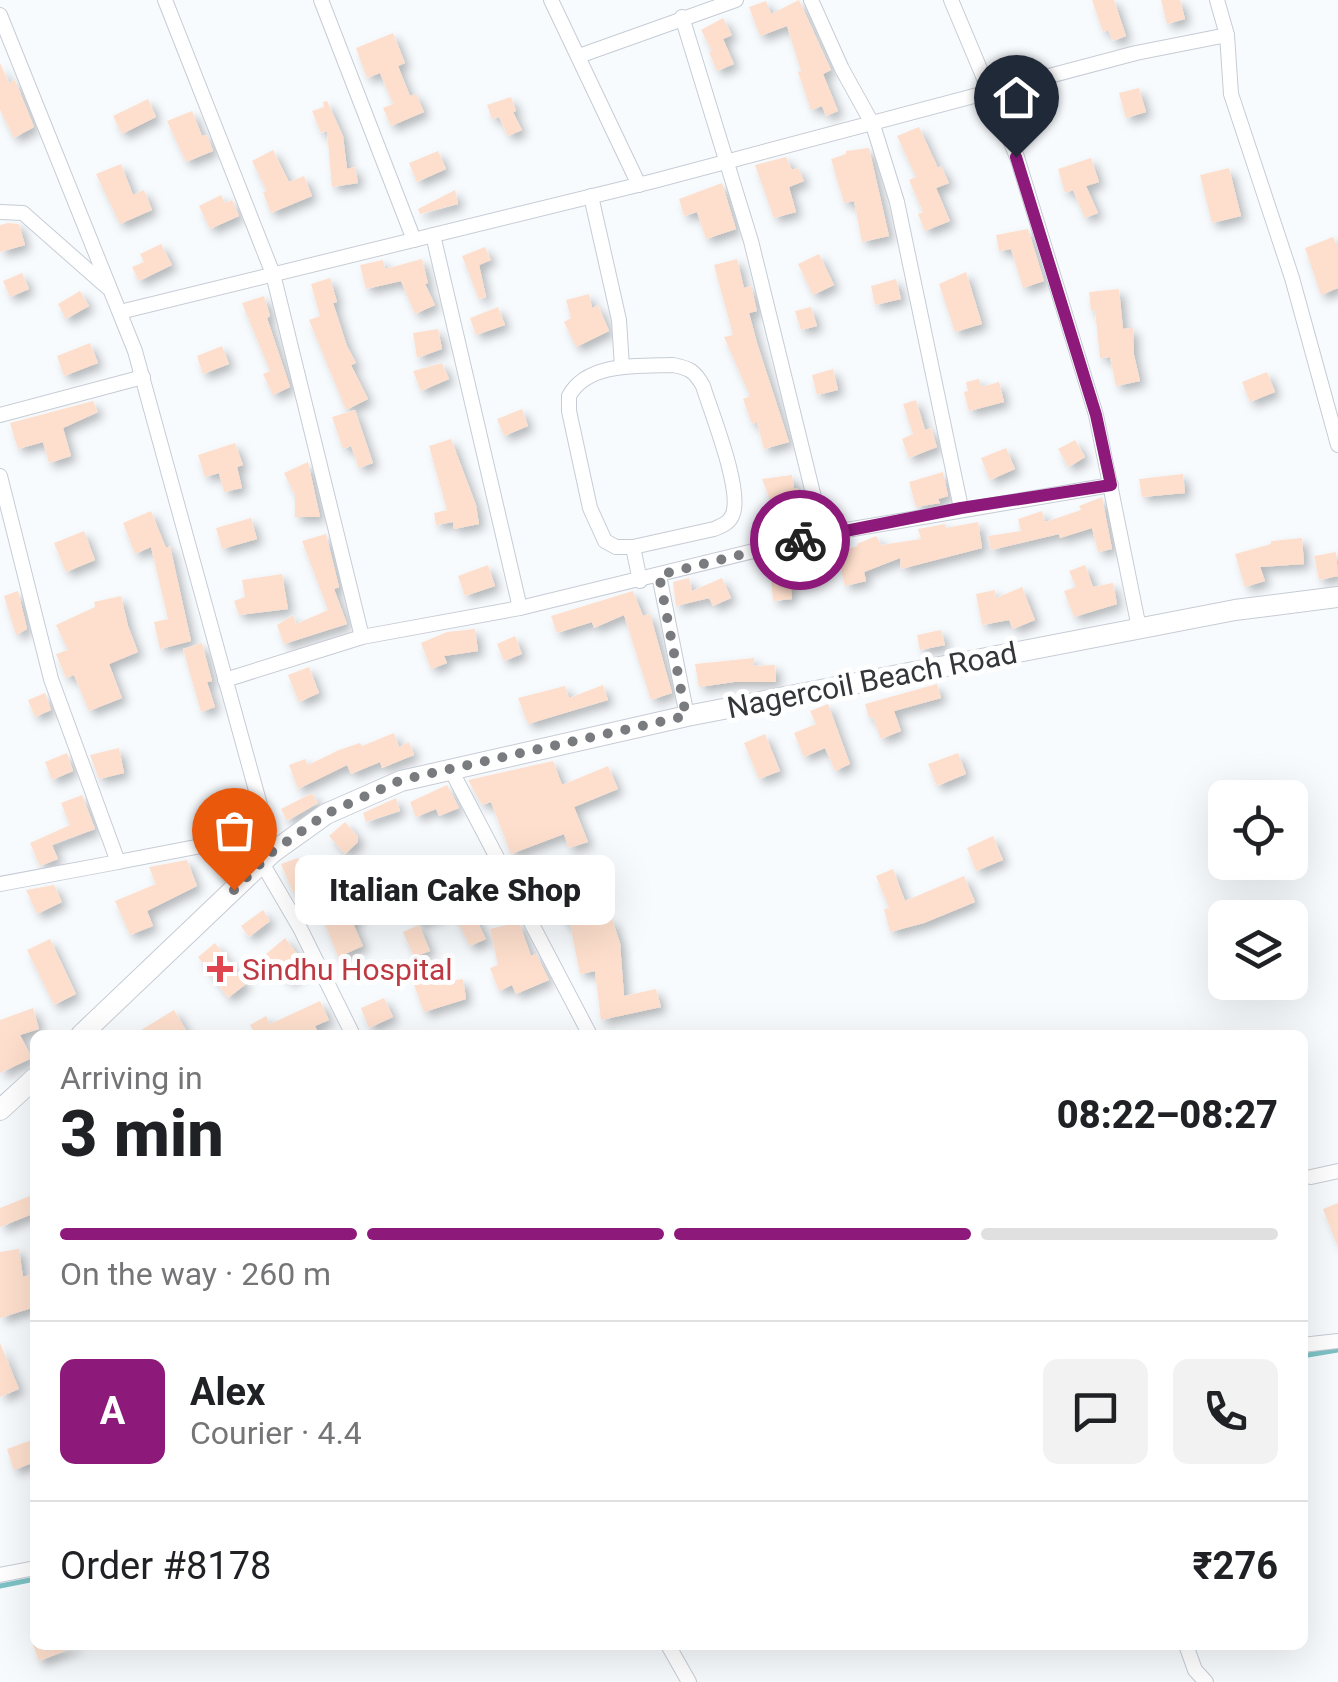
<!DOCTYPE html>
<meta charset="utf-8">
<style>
:root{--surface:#fff;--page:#f2f2f2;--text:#202124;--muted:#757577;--line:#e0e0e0;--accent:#8d197b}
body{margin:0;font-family:Roboto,sans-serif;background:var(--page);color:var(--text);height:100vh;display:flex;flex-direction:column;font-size:38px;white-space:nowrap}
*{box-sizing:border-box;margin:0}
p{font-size:32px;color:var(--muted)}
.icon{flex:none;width:55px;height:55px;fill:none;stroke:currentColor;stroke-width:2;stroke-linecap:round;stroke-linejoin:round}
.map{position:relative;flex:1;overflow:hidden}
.sheet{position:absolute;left:30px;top:1030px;width:1278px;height:620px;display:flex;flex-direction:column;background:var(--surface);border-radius:15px;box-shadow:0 10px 40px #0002}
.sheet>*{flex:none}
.fabs{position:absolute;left:1208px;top:780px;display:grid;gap:20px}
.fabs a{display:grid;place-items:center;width:100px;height:100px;border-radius:15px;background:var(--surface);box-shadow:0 10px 40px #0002;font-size:50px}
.pin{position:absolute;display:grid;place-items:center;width:85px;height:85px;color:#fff;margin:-102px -42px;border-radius:50% 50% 50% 0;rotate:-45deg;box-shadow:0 0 10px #0007}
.pin .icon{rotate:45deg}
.courier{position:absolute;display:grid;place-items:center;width:100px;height:100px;margin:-50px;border:8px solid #8d197b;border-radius:50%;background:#fff;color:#222;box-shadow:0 2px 12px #0007}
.bubble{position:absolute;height:70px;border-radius:15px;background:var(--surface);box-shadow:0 10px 40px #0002;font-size:32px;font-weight:800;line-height:70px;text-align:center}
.headline em{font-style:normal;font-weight:800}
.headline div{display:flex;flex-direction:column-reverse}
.headline{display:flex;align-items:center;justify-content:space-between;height:170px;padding:0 30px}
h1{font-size:65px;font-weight:800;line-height:75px}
.bar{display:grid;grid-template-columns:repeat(4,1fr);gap:15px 10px;align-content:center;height:120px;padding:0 30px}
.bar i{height:12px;border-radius:8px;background:var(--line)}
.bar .selected{background:var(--accent)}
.bar p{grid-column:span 4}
.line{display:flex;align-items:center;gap:25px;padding:0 30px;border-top:2px solid var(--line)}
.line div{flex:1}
.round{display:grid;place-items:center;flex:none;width:105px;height:105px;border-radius:15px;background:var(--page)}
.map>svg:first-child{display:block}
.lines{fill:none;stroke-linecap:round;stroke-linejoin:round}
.stream{stroke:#7dc2c5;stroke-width:5}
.building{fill:#fedfcd;filter:url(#shadow)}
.street-casing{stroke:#c6ccd5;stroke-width:16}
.secondary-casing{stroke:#c6ccd5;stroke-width:22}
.street{stroke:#fff;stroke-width:14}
.secondary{stroke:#fff;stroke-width:20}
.done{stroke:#797b7f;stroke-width:10;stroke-dasharray:0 18}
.route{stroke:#8d197b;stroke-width:12}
.health-dot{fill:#e0444e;stroke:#fff;stroke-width:4}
.labels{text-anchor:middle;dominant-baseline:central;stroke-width:10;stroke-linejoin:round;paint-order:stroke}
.street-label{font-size:30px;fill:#34363a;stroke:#fff}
.health-label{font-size:30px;fill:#be3a42;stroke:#fff;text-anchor:start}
</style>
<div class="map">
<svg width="1338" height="1682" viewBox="0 0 1338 1682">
<defs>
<filter id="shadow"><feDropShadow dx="5.5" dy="5.5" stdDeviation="5" flood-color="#0004"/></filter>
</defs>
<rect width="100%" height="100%" fill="#f8fbfe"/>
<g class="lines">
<g class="stream">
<polyline points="1302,1356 1338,1350"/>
<polyline points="0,1586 35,1579"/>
</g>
</g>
<g class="building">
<polygon points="799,0 831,70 823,74 838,111 826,116 822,106 811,110 798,72 801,71 787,26 760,36 749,7 766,1 771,14"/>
<polygon points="1092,0 1114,0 1126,36 1113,41 1108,30 1103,32"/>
<polygon points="1161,0 1180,0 1185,19 1167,24"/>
<polygon points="723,18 732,35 723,39 734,64 717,71 709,52 712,51 701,30"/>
<polygon points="393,33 405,63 398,66 410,96 416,94 424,112 391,126 383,108 393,104 380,73 367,78 356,48"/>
<polygon points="0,63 9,83 15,80 34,127 14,138 0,110"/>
<polygon points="1139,88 1146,112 1126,118 1119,93"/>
<polygon points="511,97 516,111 513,112 522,130 508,136 499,117 492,119 487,105"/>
<polygon points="148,99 156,117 122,134 113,116"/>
<polygon points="327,101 343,136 347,169 355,167 358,183 332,187 327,131 321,133 312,111 324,107 323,102"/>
<polygon points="192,111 202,136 207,135 213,151 186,162 167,121"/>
<polygon points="919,127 938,168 941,166 949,183 936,188 950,221 925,231 918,214 923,212 909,180 916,177 897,136"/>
<polygon points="869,148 889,236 862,242 854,201 844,203 831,159 846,154 846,151"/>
<polygon points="273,150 289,182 304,176 312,196 271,213 263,192 267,191 252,161"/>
<polygon points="438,151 446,169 417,182 409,163"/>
<polygon points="786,157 792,170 798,168 804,181 789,187 796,212 774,218 755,165"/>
<polygon points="1091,158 1099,182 1086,186 1098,213 1085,218 1073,190 1065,193 1058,169"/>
<polygon points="121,164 133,195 144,190 152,210 120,224 96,174"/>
<polygon points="1229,168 1241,216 1212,223 1200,175"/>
<polygon points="722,183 736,229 706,239 697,212 684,216 679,199"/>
<polygon points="455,190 458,204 420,214 418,209"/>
<polygon points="221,195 225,203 232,200 239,216 210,229 199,206"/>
<polygon points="8,223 19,224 25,245 0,252 0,225"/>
<polygon points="1028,229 1044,281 1023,288 1011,249 999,251 996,235"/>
<polygon points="1333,237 1338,248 1338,288 1321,295 1305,248"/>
<polygon points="161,244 172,265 139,281 132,267 144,262 140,254"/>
<polygon points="485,247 491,260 479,265 486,297 479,299 462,256"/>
<polygon points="819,254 834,285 813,295 798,264"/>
<polygon points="422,259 428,283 425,284 435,305 415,314 401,281 366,289 360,265 383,260 385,269"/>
<polygon points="737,259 744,288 751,286 757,311 749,313 757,343 789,442 764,449 757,422 752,424 743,399 750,396 724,337 733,335 714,265"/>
<polygon points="966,272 982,324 955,332 939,284"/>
<polygon points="22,273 29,289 10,297 3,281"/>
<polygon points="330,278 337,302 333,303 347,346 356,363 351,365 368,399 346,410 309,320 320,316 311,284"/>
<polygon points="896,279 901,299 875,305 871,286"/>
<polygon points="1119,289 1123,329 1133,328 1134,355 1140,381 1116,386 1110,357 1100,358 1095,310 1091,311 1089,292"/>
<polygon points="80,291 89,306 66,319 58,304"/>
<polygon points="589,294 592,308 598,305 609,331 576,347 564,322 571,318 566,300"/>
<polygon points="264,296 270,316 267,318 290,387 273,395 263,374 270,371 242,303"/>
<polygon points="498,307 505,325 476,335 470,318"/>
<polygon points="811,307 817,326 801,330 795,311"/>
<polygon points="438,329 442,349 417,358 413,333"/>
<polygon points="90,343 98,363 64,376 57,356"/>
<polygon points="222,346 229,364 203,374 197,356"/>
<polygon points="442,363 449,379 421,391 413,371"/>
<polygon points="833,369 838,390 817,395 812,375"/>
<polygon points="1267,372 1275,392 1250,402 1242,382"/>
<polygon points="979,379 981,387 999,382 1004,402 969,411 964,392 968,391 966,382"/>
<polygon points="916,400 925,430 931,428 937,447 909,458 902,439 913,434 903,404"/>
<polygon points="93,401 98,412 63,428 71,456 49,463 43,442 18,449 10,423"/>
<polygon points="522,409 528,426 504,436 497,419"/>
<polygon points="355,410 373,463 359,468 351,446 343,449 332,417"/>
<polygon points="451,439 476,505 479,524 454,529 453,522 436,525 434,513 447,510 429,446"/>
<polygon points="1075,440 1085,457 1069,467 1058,449"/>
<polygon points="235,443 243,465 237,467 242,488 224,492 219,473 205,477 198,455"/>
<polygon points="1006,448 1015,469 990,480 981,458"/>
<polygon points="308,462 320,517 295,517 295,495 284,473"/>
<polygon points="943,472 948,496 938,499 940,503 916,507 909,482"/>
<polygon points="1183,474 1185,493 1142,497 1139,479"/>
<polygon points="792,475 794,489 797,488 805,508 777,518 762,479"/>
<polygon points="1102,497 1112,549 1098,552 1092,528 1060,538 1059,534 991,550 988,536 1021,531 1018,519 1042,511 1045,522 1081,510 1079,506"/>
<polygon points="151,511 166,548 170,546 191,641 160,649 154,622 168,619 151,547 135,554 123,523"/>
<polygon points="251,518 257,539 222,549 216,528"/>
<polygon points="978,522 982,548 901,569 900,558 864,572 866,581 845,586 837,552 858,546 857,544 876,536 881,545 921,539 918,529 945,524 946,528"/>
<polygon points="84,531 95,560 66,572 54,543"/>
<polygon points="326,534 339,587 334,589 347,624 284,644 277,625 293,615 296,624 328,610 302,541"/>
<polygon points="1302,538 1304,564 1260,567 1265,581 1245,587 1235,554 1271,544 1271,541"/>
<polygon points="1336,552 1338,576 1319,580 1314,556"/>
<polygon points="488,565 495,586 465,596 458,576"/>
<polygon points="1085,565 1093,587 1113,583 1117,604 1074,617 1064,591 1076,587 1069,571"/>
<polygon points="282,574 288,609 239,615 234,601 245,597 242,580"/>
<polygon points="790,577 792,599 773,601 771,578"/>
<polygon points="689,578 692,591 722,578 731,598 713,606 709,598 676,606 673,582"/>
<polygon points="1022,587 1035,620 1013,629 1009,620 982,625 976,594 995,590 996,598"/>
<polygon points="18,591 27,629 16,635 4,596"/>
<polygon points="633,591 643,616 650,614 672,693 651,700 624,615 594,628 592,622 557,633 551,616"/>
<polygon points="121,596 128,626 138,652 109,664 122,698 89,711 74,675 66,678 56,654 68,650 56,625 95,607 94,602"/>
<polygon points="475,629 478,651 444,656 447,663 431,669 421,643 447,632"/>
<polygon points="941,630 945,645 920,650 917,635"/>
<polygon points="515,636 522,654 504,661 497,644"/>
<polygon points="202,643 212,681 207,682 215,707 201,712 183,649"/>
<polygon points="754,658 754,666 775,665 776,682 734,682 699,687 695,664"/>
<polygon points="309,667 319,693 299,702 288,675"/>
<polygon points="937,684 941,698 894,711 901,731 881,739 873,717 869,718 865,704"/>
<polygon points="603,685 608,700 528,724 518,698 565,686 569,698"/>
<polygon points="45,693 51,710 35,717 28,700"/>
<polygon points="828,704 850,764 835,771 825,748 804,757 794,733 816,724 810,711"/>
<polygon points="394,733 399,747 409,742 414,755 382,768 380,762 351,774 347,765 298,789 289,765 305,759 308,765 339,750 360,743 362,746"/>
<polygon points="765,734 780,771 759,779 744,743"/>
<polygon points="119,748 124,773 99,779 90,755"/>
<polygon points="67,753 73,771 52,780 45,762"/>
<polygon points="958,753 966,774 937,786 928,764"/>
<polygon points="553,761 562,785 608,766 618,789 574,807 588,842 569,848 564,834 511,854 491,802 482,805 468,780"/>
<polygon points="447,785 459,808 439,816 436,809 416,817 410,802"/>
<polygon points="312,793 318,803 287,821 281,809"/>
<polygon points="82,795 95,829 52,845 58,859 40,866 30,843 70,825 61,803"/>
<polygon points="396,798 400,811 366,822 363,813"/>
<polygon points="345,822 358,837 358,842 345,854 329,836"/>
<polygon points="993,836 1003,860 976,871 967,848"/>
<polygon points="245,848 249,856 222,880 211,863 227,852"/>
<polygon points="298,858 309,886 293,892 281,864"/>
<polygon points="187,860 197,886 147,911 153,926 130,935 115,901 156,884 149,867"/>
<polygon points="893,869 905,901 964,876 975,902 924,923 890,932 884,909 889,908 876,876"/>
<polygon points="590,870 602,921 612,919 620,943 624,996 656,989 661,1007 601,1020 595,971 580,974 570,923 565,924 558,902 563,900 557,878"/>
<polygon points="54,885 62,902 37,914 26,890"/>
<polygon points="460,886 486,939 470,946 452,910 417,924 410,906"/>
<polygon points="350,894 360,917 352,921 363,946 338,957 319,908"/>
<polygon points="263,910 270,921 249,937 241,926"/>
<polygon points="519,922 531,956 536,954 549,980 516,994 512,985 499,991 490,968 498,965 490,929"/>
<polygon points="419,925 430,951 414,957 403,932"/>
<polygon points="285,938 307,967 289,982 266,954"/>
<polygon points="50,939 76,994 54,1005 27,950"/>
<polygon points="215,943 246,984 228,998 198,957"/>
<polygon points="433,974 436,983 463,979 466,999 424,1012 413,982"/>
<polygon points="384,998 393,1017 369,1028 361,1008"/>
<polygon points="320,1001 329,1020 315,1026 319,1035 248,1035 254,1032 250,1025 266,1016 270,1024"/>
<polygon points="33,1008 39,1029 20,1035 32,1058 0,1073 0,1020"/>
<polygon points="174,1010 189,1035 133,1035"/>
<polygon points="35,1194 35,1213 0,1227 0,1208"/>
<polygon points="1338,1203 1338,1245 1337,1245 1323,1209"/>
<polygon points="19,1249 23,1277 32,1274 35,1283 35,1307 0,1318 0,1252"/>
<polygon points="0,1343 19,1389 0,1397"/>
<polygon points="35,1439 35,1462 14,1470 7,1449"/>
<polygon points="33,1645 78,1645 78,1646 39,1661"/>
</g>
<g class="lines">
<g class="street-casing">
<g id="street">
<polyline points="165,0 273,274 362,637 520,608 433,235"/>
<polyline points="321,0 414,240"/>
<polyline points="551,0 639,185"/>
<polyline points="811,0 842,69 873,125 897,202 961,508"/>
<polyline points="951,0 1017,157 1096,415 1139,628"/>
<polyline points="1217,0 1227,35 1231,94 1292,278 1338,445"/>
<polyline points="0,15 135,351 273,852"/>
<polyline points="682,17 751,241 823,534 1111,485"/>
<polyline points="579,56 736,0"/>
<polyline points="591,196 619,320 622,367"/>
<polyline points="0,212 23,213 107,287"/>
<polyline points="120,312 654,181 1136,53 1227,35"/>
<path d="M673,365C689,368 695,371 703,386C711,412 744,493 732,516C728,524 721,526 714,529L633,547H616L605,541L590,508L569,411V396C587,362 639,366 673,365Z"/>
<polyline points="0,415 143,377"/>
<polyline points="0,476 51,679 118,862 268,833"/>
<polyline points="633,547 640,581"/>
<polyline points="659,575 687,716"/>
<polyline points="520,608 823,534"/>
<polyline points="225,680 362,637"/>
<polyline points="450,768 590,1035"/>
<polyline points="262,863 300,928 353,1035"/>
<polyline points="0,884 118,862"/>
<polyline points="1311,1177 1338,1171"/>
<polyline points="1302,1345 1338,1341"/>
<polyline points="0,1575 35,1568"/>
<polyline points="668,1645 689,1682"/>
<polyline points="1186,1645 1195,1670 1206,1682"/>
</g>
</g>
<g class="secondary-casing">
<g id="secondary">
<polyline points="81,1035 273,852 326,814 401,781 687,716 1235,610 1338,597"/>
<polyline points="0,1110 35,1078"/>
</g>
</g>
<use href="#street" class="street"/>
<use href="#secondary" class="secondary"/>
</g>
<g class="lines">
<polyline class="done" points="234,890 272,852 326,814 401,780 686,716 659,575 800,540"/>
<polyline class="route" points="800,540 961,508 1111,485 1096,415 1016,157"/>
</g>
<path class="health-dot" d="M215 954h10v10h10v10h-10v10h-10v-10h-10v-10h10z"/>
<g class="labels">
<g class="street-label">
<text transform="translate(872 680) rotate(-11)">Nagercoil Beach Road</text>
</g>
<g class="health-label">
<text x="242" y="969">Sindhu Hospital</text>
</g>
</g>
</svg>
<div class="fabs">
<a><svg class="icon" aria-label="locate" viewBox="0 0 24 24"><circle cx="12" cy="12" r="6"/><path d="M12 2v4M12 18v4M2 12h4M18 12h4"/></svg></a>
<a><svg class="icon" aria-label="layers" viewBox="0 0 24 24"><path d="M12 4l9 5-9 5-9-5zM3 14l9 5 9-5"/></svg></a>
</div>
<div class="pin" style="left:234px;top:890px;background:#ea580c"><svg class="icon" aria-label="bag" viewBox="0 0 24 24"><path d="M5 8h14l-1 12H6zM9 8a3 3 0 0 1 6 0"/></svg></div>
<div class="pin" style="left:1016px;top:157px;background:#1f2937"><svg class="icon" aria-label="home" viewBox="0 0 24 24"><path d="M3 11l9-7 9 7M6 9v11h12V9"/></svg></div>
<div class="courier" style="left:800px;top:540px"><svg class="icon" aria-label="bike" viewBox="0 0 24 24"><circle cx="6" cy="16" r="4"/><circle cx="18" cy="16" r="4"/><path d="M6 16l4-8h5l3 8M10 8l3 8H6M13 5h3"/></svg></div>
<div class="bubble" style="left:295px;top:855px;width:320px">Italian Cake Shop</div>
<section class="sheet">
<div class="headline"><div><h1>3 min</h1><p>Arriving in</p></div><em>08:22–08:27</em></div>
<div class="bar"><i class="selected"></i><i class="selected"></i><i class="selected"></i><i></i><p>On the way · 260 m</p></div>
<div class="line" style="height:180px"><b class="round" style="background:var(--accent);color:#fff">A</b><div><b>Alex</b><p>Courier · 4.4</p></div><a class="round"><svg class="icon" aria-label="chat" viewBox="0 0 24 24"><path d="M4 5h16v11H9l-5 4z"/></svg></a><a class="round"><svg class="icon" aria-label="phone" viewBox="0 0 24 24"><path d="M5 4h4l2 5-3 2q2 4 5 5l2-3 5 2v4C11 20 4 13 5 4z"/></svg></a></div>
<div class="line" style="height:130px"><div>Order #8178</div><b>₹276</b></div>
</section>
</div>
